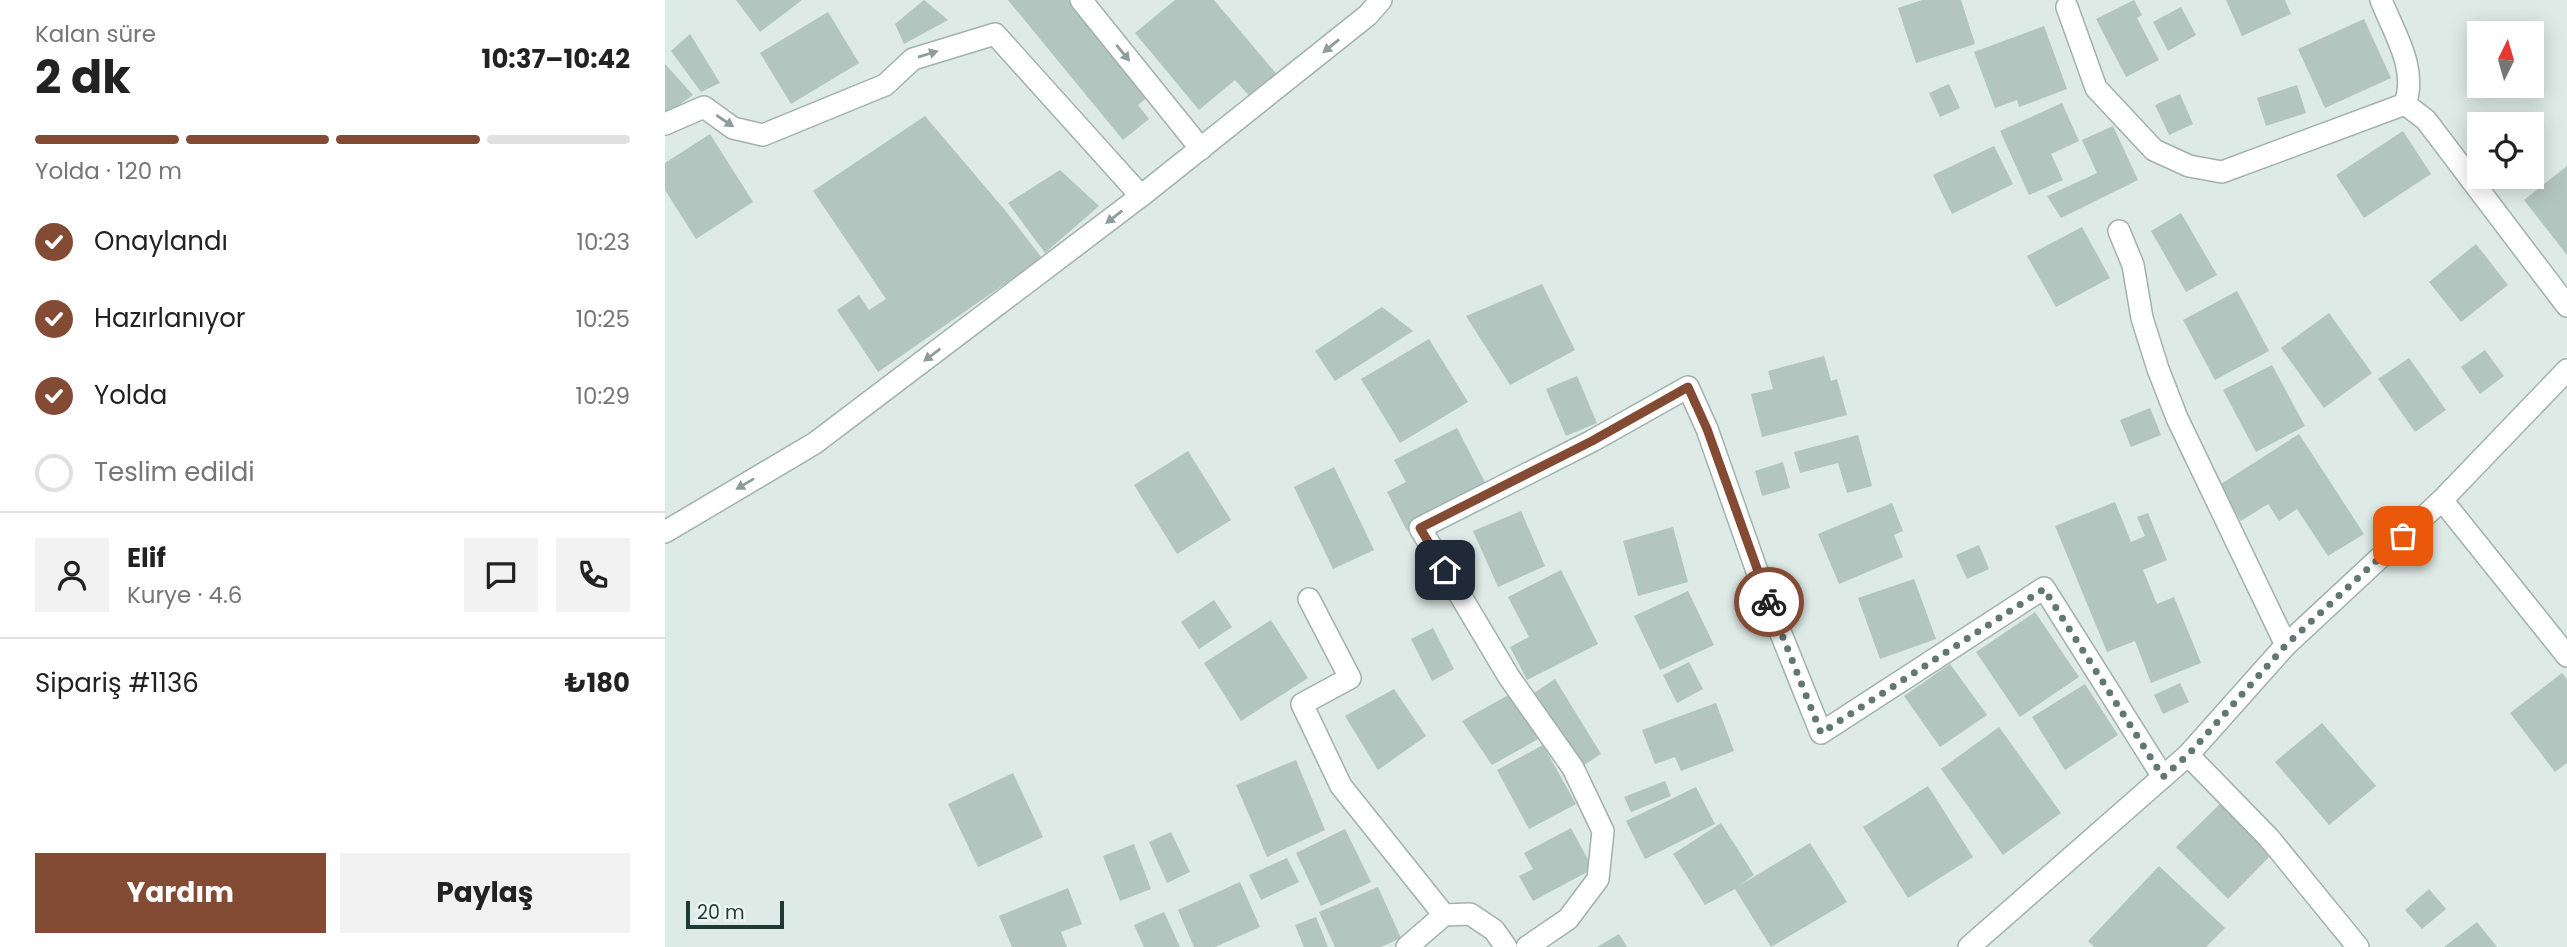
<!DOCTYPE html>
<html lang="tr">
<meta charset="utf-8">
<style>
:root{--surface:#fff;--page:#f2f2f2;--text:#222;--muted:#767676;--line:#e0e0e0;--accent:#844b34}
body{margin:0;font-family:Poppins,sans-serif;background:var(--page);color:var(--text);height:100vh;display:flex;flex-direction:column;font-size:26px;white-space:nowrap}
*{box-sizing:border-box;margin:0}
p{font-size:23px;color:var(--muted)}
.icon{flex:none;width:38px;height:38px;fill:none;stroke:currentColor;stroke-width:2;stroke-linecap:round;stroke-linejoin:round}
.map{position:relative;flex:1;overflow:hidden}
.drawer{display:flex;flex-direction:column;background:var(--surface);width:665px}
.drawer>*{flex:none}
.needle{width:46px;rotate:5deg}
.controls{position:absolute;left:1802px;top:21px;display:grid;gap:14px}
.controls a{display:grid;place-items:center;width:77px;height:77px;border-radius:0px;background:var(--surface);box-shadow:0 4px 18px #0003;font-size:35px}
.scale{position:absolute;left:21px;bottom:18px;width:98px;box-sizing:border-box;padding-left:7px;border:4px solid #1e3a34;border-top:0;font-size:19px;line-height:24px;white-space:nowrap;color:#1e3a34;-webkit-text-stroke:5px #edf7f2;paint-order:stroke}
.pin{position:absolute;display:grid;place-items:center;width:60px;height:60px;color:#fff;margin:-30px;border-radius:14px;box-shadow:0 4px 10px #0006}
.courier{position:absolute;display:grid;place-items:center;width:70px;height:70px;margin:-35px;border:5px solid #844b34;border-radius:50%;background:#fff;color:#222;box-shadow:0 2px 9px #0007}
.head em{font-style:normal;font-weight:700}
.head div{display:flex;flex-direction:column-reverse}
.head{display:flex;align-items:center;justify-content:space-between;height:119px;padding:0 35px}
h1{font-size:46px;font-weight:700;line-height:52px}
.bar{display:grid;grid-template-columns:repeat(4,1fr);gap:10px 7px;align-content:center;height:84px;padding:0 35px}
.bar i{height:9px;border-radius:5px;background:var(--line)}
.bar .current{background:var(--accent)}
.bar p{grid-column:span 4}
.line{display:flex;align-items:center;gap:18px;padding:0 35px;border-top:2px solid var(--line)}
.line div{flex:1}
.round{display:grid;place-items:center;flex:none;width:74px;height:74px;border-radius:0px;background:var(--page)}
ol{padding:0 35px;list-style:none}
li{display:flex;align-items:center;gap:21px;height:77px}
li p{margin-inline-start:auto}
li .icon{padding:7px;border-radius:50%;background:var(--accent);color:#fff;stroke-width:4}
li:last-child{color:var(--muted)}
li i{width:38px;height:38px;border:4px solid var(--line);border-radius:50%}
.button{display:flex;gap:14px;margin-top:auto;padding:14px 35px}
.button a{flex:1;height:80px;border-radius:0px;background:var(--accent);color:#fff;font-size:28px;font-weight:700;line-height:80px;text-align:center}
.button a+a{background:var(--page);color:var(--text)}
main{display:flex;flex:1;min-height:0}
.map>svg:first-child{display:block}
.building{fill:#b2c5be}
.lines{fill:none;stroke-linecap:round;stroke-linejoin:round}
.minor-casing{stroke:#a0b2ac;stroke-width:24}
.minor{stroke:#fff;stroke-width:21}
.oneway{fill:#8e9c9a}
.done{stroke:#617872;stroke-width:7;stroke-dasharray:0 12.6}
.route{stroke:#844b34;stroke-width:9}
</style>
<main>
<section class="drawer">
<div class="head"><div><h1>2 dk</h1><p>Kalan süre</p></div><em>10:37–10:42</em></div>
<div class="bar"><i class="current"></i><i class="current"></i><i class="current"></i><i></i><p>Yolda · 120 m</p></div>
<ol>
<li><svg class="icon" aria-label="check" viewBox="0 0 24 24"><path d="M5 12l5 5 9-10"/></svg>Onaylandı<p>10:23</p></li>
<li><svg class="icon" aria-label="check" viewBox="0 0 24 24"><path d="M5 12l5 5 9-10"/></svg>Hazırlanıyor<p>10:25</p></li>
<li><svg class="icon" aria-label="check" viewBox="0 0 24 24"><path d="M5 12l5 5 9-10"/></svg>Yolda<p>10:29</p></li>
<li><i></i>Teslim edildi</li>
</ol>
<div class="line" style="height:126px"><a class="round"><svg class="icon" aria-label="person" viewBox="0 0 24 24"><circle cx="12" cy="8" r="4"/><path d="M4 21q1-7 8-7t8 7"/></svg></a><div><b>Elif</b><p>Kurye · 4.6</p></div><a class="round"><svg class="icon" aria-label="chat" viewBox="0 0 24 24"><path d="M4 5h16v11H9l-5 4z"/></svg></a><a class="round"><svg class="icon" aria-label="phone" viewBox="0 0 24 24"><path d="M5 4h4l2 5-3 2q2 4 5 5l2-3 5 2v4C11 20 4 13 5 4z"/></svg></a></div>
<div class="line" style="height:91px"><div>Sipariş #1136</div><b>₺180</b></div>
<div class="button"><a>Yardım</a><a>Paylaş</a></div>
</section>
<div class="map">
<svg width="1902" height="947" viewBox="0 0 1902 947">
<rect width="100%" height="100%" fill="#ddeae5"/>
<g class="building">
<polygon points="71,0 137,0 95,32"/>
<polygon points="259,0 283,20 239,44 230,24"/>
<polygon points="343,0 403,0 483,97 473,105 484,119 458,140"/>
<polygon points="510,0 549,0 614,77 587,99 570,80 534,110 470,33"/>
<polygon points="1257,0 1296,0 1310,44 1251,63 1233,8"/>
<polygon points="1469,0 1477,15 1472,18 1494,60 1461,77 1431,19"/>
<polygon points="1561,0 1620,0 1626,14 1577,36"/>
<polygon points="1516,7 1531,35 1503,51 1488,22"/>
<polygon points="163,12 194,63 126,104 95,53"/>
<polygon points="1699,19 1726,78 1660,108 1633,49"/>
<polygon points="1379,26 1402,89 1354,107 1352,100 1330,108 1309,52"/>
<polygon points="25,34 55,83 36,92 6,51"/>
<polygon points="0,64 28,95 0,115"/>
<polygon points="1284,84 1295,108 1275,117 1264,93"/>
<polygon points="1632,85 1641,113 1601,126 1592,98"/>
<polygon points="1515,94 1528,124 1504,135 1490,105"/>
<polygon points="1397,103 1414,141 1386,154 1398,180 1364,195 1335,131"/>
<polygon points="260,116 339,209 377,258 213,372 172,310 194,295 204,310 221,299 148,191"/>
<polygon points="1448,126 1473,180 1396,218 1382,196 1432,173 1417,140"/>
<polygon points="1738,131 1766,174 1699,218 1671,175"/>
<polygon points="45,134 88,202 31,239 0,190 0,163"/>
<polygon points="1329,146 1348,184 1287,214 1268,175"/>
<polygon points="1902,166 1902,255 1859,200"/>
<polygon points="395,170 434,206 380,253 343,203"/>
<polygon points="1516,213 1552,275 1521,292 1486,231"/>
<polygon points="1417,227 1445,278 1391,307 1362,256"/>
<polygon points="1811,244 1843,285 1796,322 1764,282"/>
<polygon points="877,284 910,350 845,385 801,316"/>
<polygon points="1572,291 1604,351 1550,380 1518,320"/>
<polygon points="717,307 748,331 670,381 650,351"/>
<polygon points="1664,313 1707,373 1659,408 1616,348"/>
<polygon points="764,339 803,402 735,443 696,379"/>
<polygon points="1820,350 1839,376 1815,394 1796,367"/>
<polygon points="1159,356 1166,381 1172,379 1182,415 1097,437 1086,394 1108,389 1103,371"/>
<polygon points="1744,358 1781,410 1750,432 1713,379"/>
<polygon points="1607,365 1640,426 1591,452 1558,390"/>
<polygon points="912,376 932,423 901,436 881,389"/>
<polygon points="1485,408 1496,435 1466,447 1455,420"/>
<polygon points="792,428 823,488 742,531 722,492 741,482 729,460"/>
<polygon points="1634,434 1699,534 1663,556 1632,509 1614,521 1603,504 1576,521 1553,486"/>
<polygon points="1193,435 1207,486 1182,493 1173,463 1135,473 1129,452"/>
<polygon points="523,451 566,520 512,554 469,485"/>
<polygon points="1118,462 1125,488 1097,496 1090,471"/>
<polygon points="669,467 709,550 668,569 629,487"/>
<polygon points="1450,502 1466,542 1480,536 1472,517 1483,513 1502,560 1478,570 1492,604 1509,597 1536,663 1486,683 1470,641 1442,652 1390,526"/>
<polygon points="1227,503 1238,531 1229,535 1238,557 1174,584 1153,534"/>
<polygon points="856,511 880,566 833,587 808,531"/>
<polygon points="1008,527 1023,582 973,596 958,541"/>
<polygon points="1314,545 1324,569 1302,579 1291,555"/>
<polygon points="896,570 933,644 862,680 845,647 864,637 843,597"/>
<polygon points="1249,579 1271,639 1215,659 1193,598"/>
<polygon points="1023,591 1049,645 995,670 969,616"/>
<polygon points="549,600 567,627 534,649 516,622"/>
<polygon points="1370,612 1414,677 1355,717 1311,652"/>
<polygon points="606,620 643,678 576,721 539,663"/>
<polygon points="768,628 789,669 767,681 746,639"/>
<polygon points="1024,662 1038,689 1012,703 998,675"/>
<polygon points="1285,664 1322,715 1275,747 1239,696"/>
<polygon points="1897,673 1902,679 1902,763 1890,772 1845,713"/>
<polygon points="890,679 936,754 916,767 869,693"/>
<polygon points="1515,683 1524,702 1498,714 1489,695"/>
<polygon points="1420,684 1453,735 1400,770 1367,717"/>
<polygon points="729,689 761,736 713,770 680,716"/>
<polygon points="847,693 875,738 827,765 797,721"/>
<polygon points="1051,703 1069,751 1016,771 1010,757 990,764 977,730"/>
<polygon points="1657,723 1711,786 1664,825 1610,762"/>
<polygon points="1334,727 1396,813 1338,855 1276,769"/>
<polygon points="878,745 911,804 864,829 832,770"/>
<polygon points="631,760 660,830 602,857 571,785"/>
<polygon points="348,773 378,837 313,867 283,804"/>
<polygon points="1000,781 1006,796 966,812 959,797"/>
<polygon points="1263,786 1308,857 1243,898 1198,827"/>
<polygon points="1031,787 1050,824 980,859 961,821"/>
<polygon points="1558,801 1609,852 1563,899 1511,847"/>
<polygon points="1056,823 1089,875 1072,887 1145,843 1182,902 1106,947 1070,889 1040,905 1008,854"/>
<polygon points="906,828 928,869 868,901 854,876 868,869 859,853"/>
<polygon points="680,829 706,882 656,906 631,853"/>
<polygon points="506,832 525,872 502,883 484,842"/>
<polygon points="469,844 486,889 455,901 438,856"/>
<polygon points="622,858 634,882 596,900 584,875"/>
<polygon points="1494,866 1560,928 1541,947 1429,947 1423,941"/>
<polygon points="575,882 595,927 550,947 529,947 513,910"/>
<polygon points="713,887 736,938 716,947 670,947 654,912"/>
<polygon points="403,888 417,924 396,932 402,947 347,947 334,916"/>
<polygon points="1764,889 1781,909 1757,929 1740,910"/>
<polygon points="499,912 515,947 479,947 469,925"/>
<polygon points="651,917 663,947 639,947 630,925"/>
<polygon points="1812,922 1832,947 1779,947"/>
<polygon points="954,934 962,947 932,947"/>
</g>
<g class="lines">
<g class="minor-casing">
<g id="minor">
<polyline points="416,0 536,149"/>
<path d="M1716,0C1729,33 1753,69 1740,104"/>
<polyline points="1402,7 1431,88 1489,150 1524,166 1557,172 1740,104 1761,120 1902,306"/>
<polyline points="0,124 39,107 68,128 98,135 220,85 248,59 330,34 476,196"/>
<polyline points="1454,231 1468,265 1477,318 1493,369 1512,418 1621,645"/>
<polyline points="1777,500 1902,656"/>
<polyline points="0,532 150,443 476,196 703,15 716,0"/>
<polyline points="644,599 685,678 637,704 676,786 779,915"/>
<polyline points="1523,755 1604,838 1693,947"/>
<polyline points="742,947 779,915 805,914 829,930 841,947"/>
<polyline points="862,947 903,919 933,879 938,831 908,768 844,677 755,528 927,441 1023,387 1042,429 1100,594 1156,733 1379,588 1498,777"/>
<polyline points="1304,947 1523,755 1621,645 1777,500 1902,370"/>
</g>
</g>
<use href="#minor" class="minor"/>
</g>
<defs><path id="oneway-solid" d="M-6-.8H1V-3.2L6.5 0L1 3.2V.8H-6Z" transform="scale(1.75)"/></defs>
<g class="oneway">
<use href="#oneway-solid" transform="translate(666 46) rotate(141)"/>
<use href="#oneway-solid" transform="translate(458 53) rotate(51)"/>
<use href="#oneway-solid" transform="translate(263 54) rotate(-17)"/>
<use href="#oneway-solid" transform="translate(60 121) rotate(34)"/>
<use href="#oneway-solid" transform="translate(449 217) rotate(142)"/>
<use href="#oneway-solid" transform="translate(267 355) rotate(143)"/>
<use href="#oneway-solid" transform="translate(80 484) rotate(149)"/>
</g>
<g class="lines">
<polyline class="done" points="1104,602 1156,733 1379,589 1498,777 1523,755 1621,645 1738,536"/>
<polyline class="route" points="780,570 755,528 927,441 1023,387 1042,429 1104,602"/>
</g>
</svg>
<div class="controls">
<a><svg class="needle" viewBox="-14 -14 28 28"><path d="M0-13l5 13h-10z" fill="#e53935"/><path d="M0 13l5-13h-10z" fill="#767676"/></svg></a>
<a><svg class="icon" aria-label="locate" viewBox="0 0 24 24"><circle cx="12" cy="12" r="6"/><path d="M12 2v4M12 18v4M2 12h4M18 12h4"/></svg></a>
</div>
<div class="scale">20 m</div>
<div class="pin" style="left:1738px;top:536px;background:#ea580c"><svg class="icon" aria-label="bag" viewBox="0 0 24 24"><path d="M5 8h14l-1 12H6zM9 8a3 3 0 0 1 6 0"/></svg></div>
<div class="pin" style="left:780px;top:570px;background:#1f2937"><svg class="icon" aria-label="home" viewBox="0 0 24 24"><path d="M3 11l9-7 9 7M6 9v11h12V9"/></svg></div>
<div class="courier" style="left:1104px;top:602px"><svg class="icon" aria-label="bike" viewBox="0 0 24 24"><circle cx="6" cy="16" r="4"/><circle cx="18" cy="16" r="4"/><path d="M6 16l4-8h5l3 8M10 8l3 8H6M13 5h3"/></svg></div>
</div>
</main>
